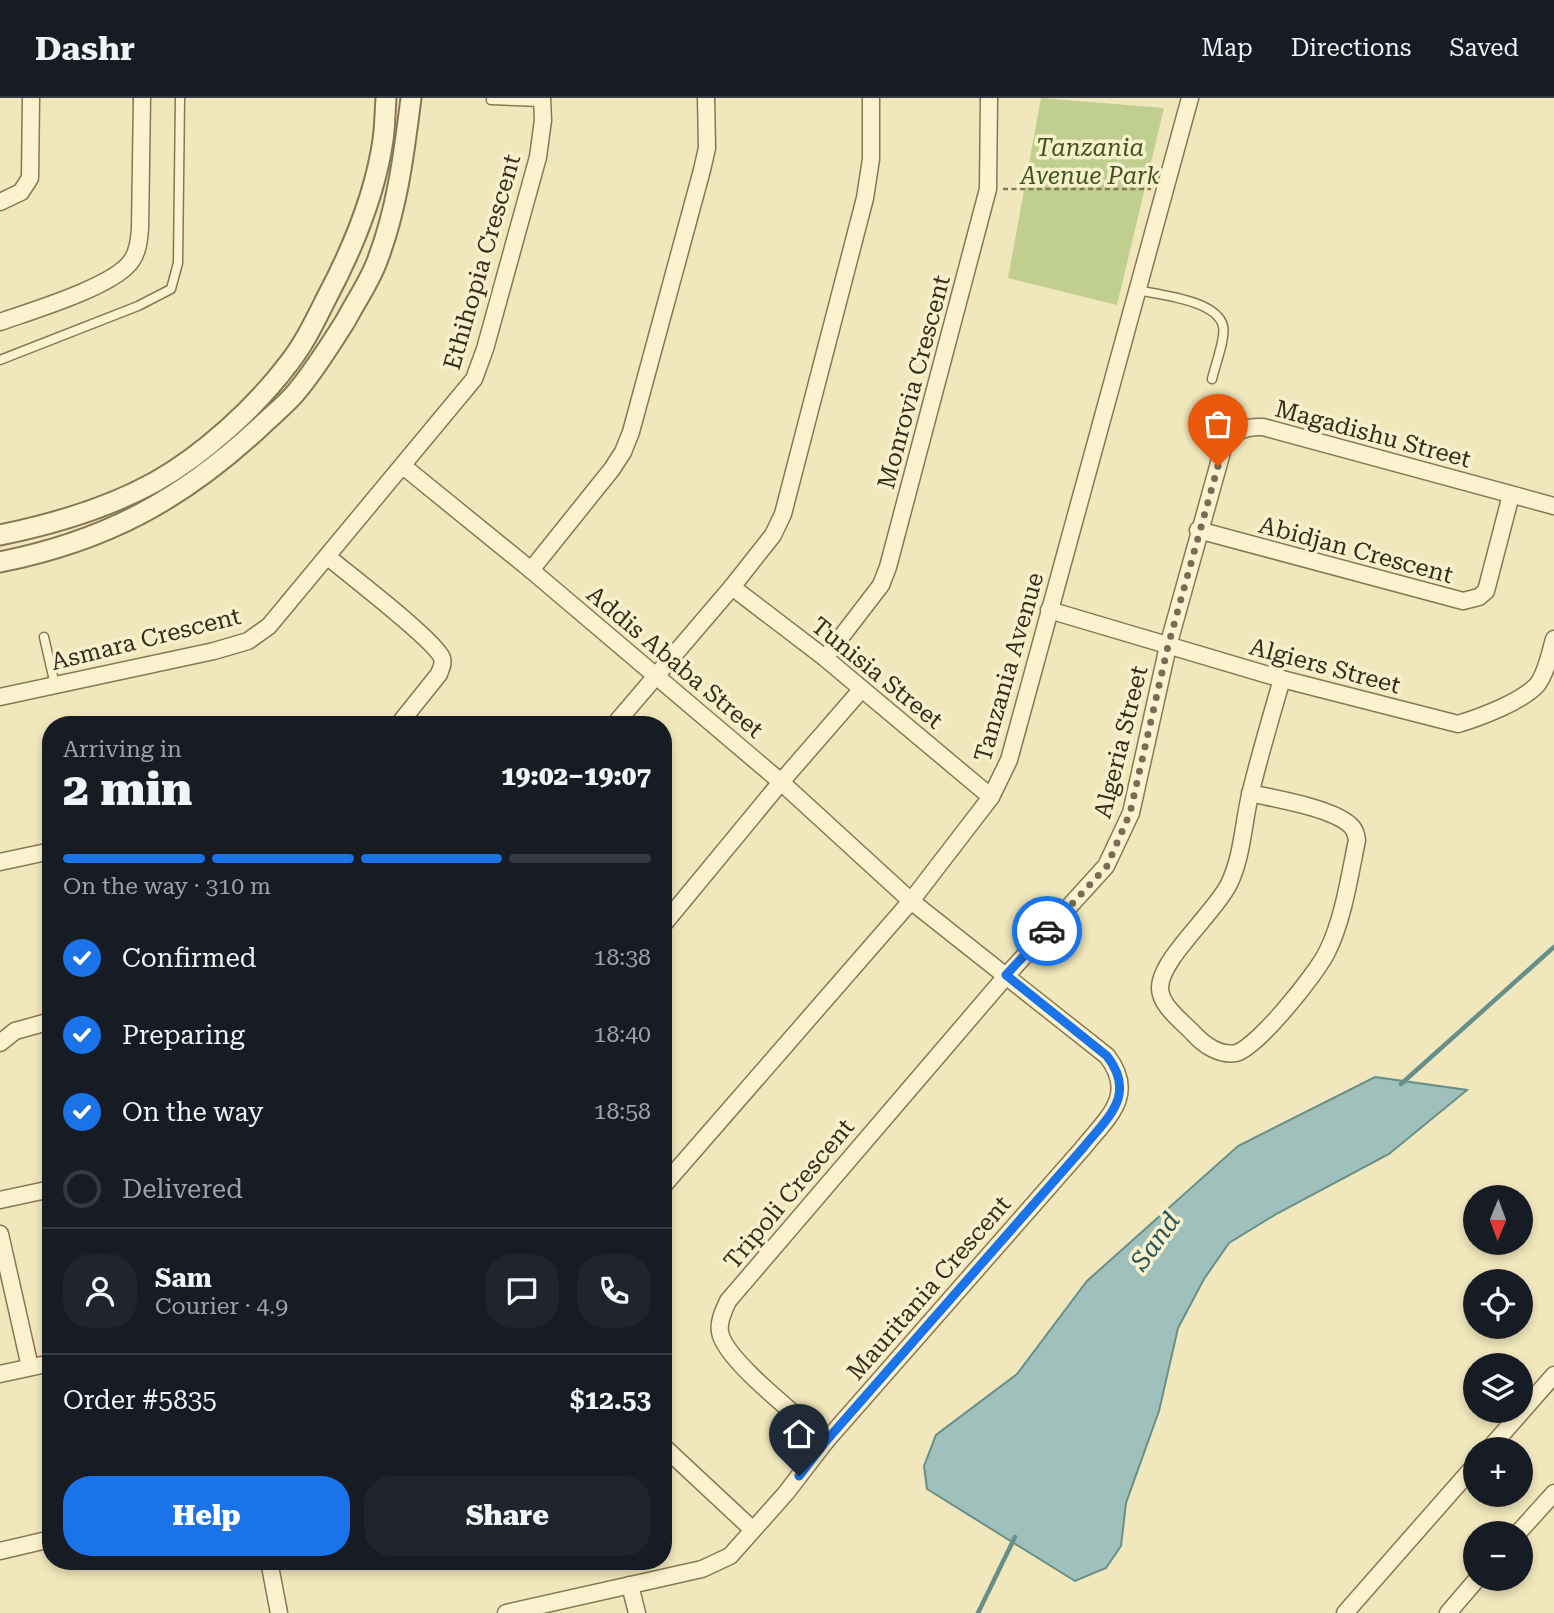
<!DOCTYPE html>
<meta charset="utf-8">
<style>
:root{--surface:#171b24;--page:#20242c;--text:#f1f3f6;--muted:#9ea1a6;--line:#363941;--accent:#1a73e8}
body{margin:0;font-family:"Roboto Serif",serif;background:var(--page);color:var(--text);height:100vh;display:flex;flex-direction:column;font-size:26px;white-space:nowrap}
*{box-sizing:border-box;margin:0}
p{font-size:23px;color:var(--muted)}
.icon{flex:none;width:38px;height:38px;fill:none;stroke:currentColor;stroke-width:2;stroke-linecap:round;stroke-linejoin:round}
.map{position:relative;flex:1;overflow:hidden}
.details{position:absolute;left:42px;top:618px;width:630px;height:854px;display:flex;flex-direction:column;background:var(--surface);border-radius:28px;box-shadow:0 4px 10px #0003}
.details>*{flex:none}
.needle{width:46px;rotate:181deg}
.controls{position:absolute;left:1463px;top:1087px;display:grid;gap:14px}
.controls a{display:grid;place-items:center;width:70px;height:70px;border-radius:50%;background:var(--surface);box-shadow:0 4px 10px #0003;font-size:35px}
.pin{position:absolute;display:grid;place-items:center;width:60px;height:60px;color:#fff;margin:-72px -30px;border-radius:50% 50% 50% 0;rotate:-45deg;box-shadow:0 0 7px #0007}
.pin .icon{rotate:45deg}
.courier{position:absolute;display:grid;place-items:center;width:70px;height:70px;margin:-35px;border:5px solid #1a73e8;border-radius:50%;background:#fff;color:#222;box-shadow:0 2px 9px #0007}
.head em{font-style:normal;font-weight:800}
.head div{display:flex;flex-direction:column-reverse}
.head{display:flex;align-items:center;justify-content:space-between;height:119px;padding:0 21px}
h1{font-size:46px;font-weight:800;line-height:52px}
.bar{display:grid;grid-template-columns:repeat(4,1fr);gap:10px 7px;align-content:center;height:84px;padding:0 21px}
.bar i{height:9px;border-radius:5px;background:var(--line)}
.bar .current{background:var(--accent)}
.bar p{grid-column:span 4}
.line{display:flex;align-items:center;gap:18px;padding:0 21px;border-top:2px solid var(--line)}
.line div{flex:1}
.round{display:grid;place-items:center;flex:none;width:74px;height:74px;border-radius:28px;background:var(--page)}
ol{padding:0 21px;list-style:none}
li{display:flex;align-items:center;gap:21px;height:77px}
li p{margin-inline-start:auto}
li .icon{padding:7px;border-radius:50%;background:var(--accent);color:#fff;stroke-width:4}
li:last-child{color:var(--muted)}
li i{width:38px;height:38px;border:4px solid var(--line);border-radius:50%}
.cta{display:flex;gap:14px;margin-top:auto;padding:14px 21px}
.cta a{flex:1;height:80px;border-radius:28px;background:var(--accent);color:#fff;font-size:28px;font-weight:800;line-height:80px;text-align:center}
.cta a+a{background:var(--page);color:var(--text)}
header{display:flex;align-items:center;gap:42px;box-sizing:border-box;height:98px;padding:0 35px;background:var(--surface);border-bottom:2px solid var(--line)}
header strong{font-size:33px}
nav{display:flex;gap:38px;margin-inline-start:auto;font-size:24px}
.map>svg:first-child{display:block}
.green{fill:#c0cf8f}
.water{fill:#a0c1bb;stroke:#678f8a;stroke-width:2}
.lines{fill:none;stroke-linecap:round;stroke-linejoin:round}
.stream{stroke:#678f8a;stroke-width:4.5}
.service-casing{stroke:#897754;stroke-width:11}
.minor-casing{stroke:#897754;stroke-width:19}
.tertiary-casing{stroke:#897754;stroke-width:23}
.path{stroke:#897754;stroke-width:2.5;stroke-dasharray:5 3.5;stroke-linecap:butt}
.service{stroke:#fbf3cf;stroke-width:8}
.minor{stroke:#fbf3cf;stroke-width:16}
.tertiary{stroke:#fbf3cf;stroke-width:19}
.done{stroke:#786d53;stroke-width:7;stroke-dasharray:0 12.6}
.route{stroke:#1a73e8;stroke-width:9}
.labels{text-anchor:middle;dominant-baseline:central;stroke-width:7;stroke-linejoin:round;paint-order:stroke}
.park-label{font-size:24px;font-style:italic;fill:#41551f;stroke:#f7f0cc}
.street-label{font-size:24px;fill:#372c1a;stroke:#f7f0cc}
.water-label{font-size:26px;font-style:italic;fill:#285558;stroke:#f7f0cc}
</style>
<header>
<strong>Dashr</strong>
<nav><a>Map</a><a>Directions</a><a>Saved</a></nav>
</header>
<div class="map">
<svg width="1554" height="1515" viewBox="0 0 1554 1515">
<rect width="100%" height="100%" fill="#f0e7bc"/>
<polygon class="green" points="1041,0 1164,10 1117,207 1008,180"/>
<polygon class="water" points="1375,979 1467,992 1389,1056 1278,1115 1229,1145 1204,1181 1178,1230 1159,1313 1126,1405 1121,1448 1106,1470 1075,1483 927,1391 924,1368 936,1337 1017,1276 1087,1183 1238,1048"/>
<g class="lines">
<g class="stream">
<polyline points="1401,986 1554,849"/>
<polyline points="978,1515 1015,1439"/>
</g>
<g class="service-casing">
<g id="service">
<polyline points="491,2 542,4"/>
<path d="M1137,192C1160,197 1217,202 1223,228C1226,239 1215,268 1212,281"/>
<polyline points="0,262 138,208 171,191 178,165 180,0"/>
<polyline points="44,539 55,587"/>
</g>
</g>
<g class="minor-casing">
<g id="minor">
<polyline points="0,104 21,94 30,80 31,0"/>
<path d="M0,224C31,213 116,188 132,162C138,153 139,142 140,131L142,0"/>
<path d="M403,368L531,472L781,684L911,803L1107,958C1137,997 1108,1019 1083,1050L826,1343L786,1395L730,1458L702,1471L506,1515"/>
<polyline points="1198,432 1463,503 1479,499 1486,493 1511,397"/>
<path d="M328,459C348,476 435,542 442,560C444,566 441,570 439,576L399,626"/>
<polyline points="531,472 612,371 623,354 631,334 702,72 707,50 706,0"/>
<polyline points="732,489 825,560 991,699"/>
<path d="M1049,512L1282,581L1458,626C1481,619 1521,604 1537,587C1546,576 1550,555 1554,541"/>
<polyline points="825,560 881,487 888,469 988,91 989,0"/>
<polyline points="0,599 214,553 248,543 269,528 474,281 485,251 538,59 543,22 542,0"/>
<polyline points="615,626 732,489 773,437 783,416 865,100 871,61 871,0"/>
<path d="M1250,695C1276,701 1332,710 1350,727C1355,731 1356,736 1357,742C1350,776 1343,823 1327,854C1317,875 1257,950 1236,955C1220,958 1204,947 1194,936C1183,924 1160,908 1160,890C1160,861 1214,816 1229,786C1243,757 1243,724 1251,693C1260,656 1271,619 1282,581"/>
<polyline points="0,764 51,753"/>
<polyline points="663,827 781,684 861,592"/>
<polyline points="0,945 15,933 51,923"/>
<polyline points="663,1088 911,803 991,699 1009,662 1190,0"/>
<polyline points="0,1102 51,1091"/>
<polyline points="0,1136 30,1269"/>
<polyline points="0,1276 51,1265"/>
<path d="M826,1343C802,1321 724,1262 720,1234C718,1223 724,1212 728,1203L1007,877L1106,768L1131,715L1168,548L1224,347C1234,333 1246,328 1263,329L1554,408"/>
<polyline points="663,1348 752,1431"/>
<polyline points="1489,1351 1554,1277"/>
<polyline points="1518,1435 1554,1395"/>
<polyline points="0,1453 51,1441"/>
<polyline points="269,1463 279,1515"/>
<polyline points="630,1487 637,1515"/>
<polyline points="1345,1515 1475,1367"/>
<polyline points="1448,1515 1478,1480"/>
</g>
</g>
<g class="tertiary-casing">
<g id="tertiary">
<path d="M0,437C54,426 106,411 155,384C203,357 255,310 289,265C304,246 315,223 326,201C352,152 375,98 383,42C385,28 385,14 386,0"/>
<path d="M0,464C105,443 182,402 260,329C272,317 287,306 298,292C316,270 331,246 346,222C356,203 368,186 376,166C397,113 404,56 411,0"/>
</g>
</g>
<polyline class="path" points="1003,91 1151,91"/>
<use href="#service" class="service"/>
<use href="#minor" class="minor"/>
<use href="#tertiary" class="tertiary"/>
</g>
<g class="lines">
<polyline class="done" points="1047,833 1107,768 1130,715 1168,548 1218,368"/>
<path class="route" d="M799,1378L826,1343L1083,1050C1108,1019 1137,997 1107,958L1006,877L1047,833"/>
</g>
<g class="labels">
<g class="park-label">
<text x="1090" y="50">Tanzania<tspan x="1090" dy="28">Avenue Park</tspan></text>
</g>
<g class="street-label">
<text transform="translate(482 164) rotate(-74)">Ethihopia Crescent</text>
<text transform="translate(914 284) rotate(-75)">Monrovia Crescent</text>
<text transform="translate(1373 336) rotate(15)">Magadishu Street</text>
<text transform="translate(1356 452) rotate(15)">Abidjan Crescent</text>
<text transform="translate(146 541) rotate(-14)">Asmara Crescent</text>
<text transform="translate(675 564) rotate(40)">Addis Ababa Street</text>
<text transform="translate(1325 568) rotate(15)">Algiers Street</text>
<text transform="translate(1009 569) rotate(-74)">Tanzania Avenue</text>
<text transform="translate(877 575) rotate(39)">Tunisia Street</text>
<text transform="translate(1121 644) rotate(-76)">Algeria Street</text>
<text transform="translate(789 1096) rotate(-50)">Tripoli Crescent</text>
<text transform="translate(929 1190) rotate(-49)">Mauritania Crescent</text>
</g>
<g class="water-label">
<text transform="translate(1155 1143) rotate(-54)">Sand</text>
</g>
</g>
</svg>
<div class="controls">
<a><svg class="needle" viewBox="-14 -14 28 28"><path d="M0-13l5 13h-10z" fill="#e53935"/><path d="M0 13l5-13h-10z" fill="#9ea1a6"/></svg></a>
<a><svg class="icon" aria-label="locate" viewBox="0 0 24 24"><circle cx="12" cy="12" r="6"/><path d="M12 2v4M12 18v4M2 12h4M18 12h4"/></svg></a>
<a><svg class="icon" aria-label="layers" viewBox="0 0 24 24"><path d="M12 4l9 5-9 5-9-5zM3 14l9 5 9-5"/></svg></a>
<a>+</a>
<a>−</a>
</div>
<div class="pin" style="left:1218px;top:368px;background:#ea580c"><svg class="icon" aria-label="bag" viewBox="0 0 24 24"><path d="M5 8h14l-1 12H6zM9 8a3 3 0 0 1 6 0"/></svg></div>
<div class="pin" style="left:799px;top:1378px;background:#1f2937"><svg class="icon" aria-label="home" viewBox="0 0 24 24"><path d="M3 11l9-7 9 7M6 9v11h12V9"/></svg></div>
<div class="courier" style="left:1047px;top:833px"><svg class="icon" aria-label="car" viewBox="0 0 24 24"><path d="M5 17H2v-5l4-1 3-4h7l3 4 3 1v5h-3M9 17h6M6 11h13"/><circle cx="7" cy="17" r="2"/><circle cx="17" cy="17" r="2"/></svg></div>
<section class="details">
<div class="head"><div><h1>2 min</h1><p>Arriving in</p></div><em>19:02–19:07</em></div>
<div class="bar"><i class="current"></i><i class="current"></i><i class="current"></i><i></i><p>On the way · 310 m</p></div>
<ol>
<li><svg class="icon" aria-label="check" viewBox="0 0 24 24"><path d="M5 12l5 5 9-10"/></svg>Confirmed<p>18:38</p></li>
<li><svg class="icon" aria-label="check" viewBox="0 0 24 24"><path d="M5 12l5 5 9-10"/></svg>Preparing<p>18:40</p></li>
<li><svg class="icon" aria-label="check" viewBox="0 0 24 24"><path d="M5 12l5 5 9-10"/></svg>On the way<p>18:58</p></li>
<li><i></i>Delivered</li>
</ol>
<div class="line" style="height:126px"><a class="round"><svg class="icon" aria-label="person" viewBox="0 0 24 24"><circle cx="12" cy="8" r="4"/><path d="M4 21q1-7 8-7t8 7"/></svg></a><div><b>Sam</b><p>Courier · 4.9</p></div><a class="round"><svg class="icon" aria-label="chat" viewBox="0 0 24 24"><path d="M4 5h16v11H9l-5 4z"/></svg></a><a class="round"><svg class="icon" aria-label="phone" viewBox="0 0 24 24"><path d="M5 4h4l2 5-3 2q2 4 5 5l2-3 5 2v4C11 20 4 13 5 4z"/></svg></a></div>
<div class="line" style="height:91px"><div>Order #5835</div><b>$12.53</b></div>
<div class="cta"><a>Help</a><a>Share</a></div>
</section>
</div>
